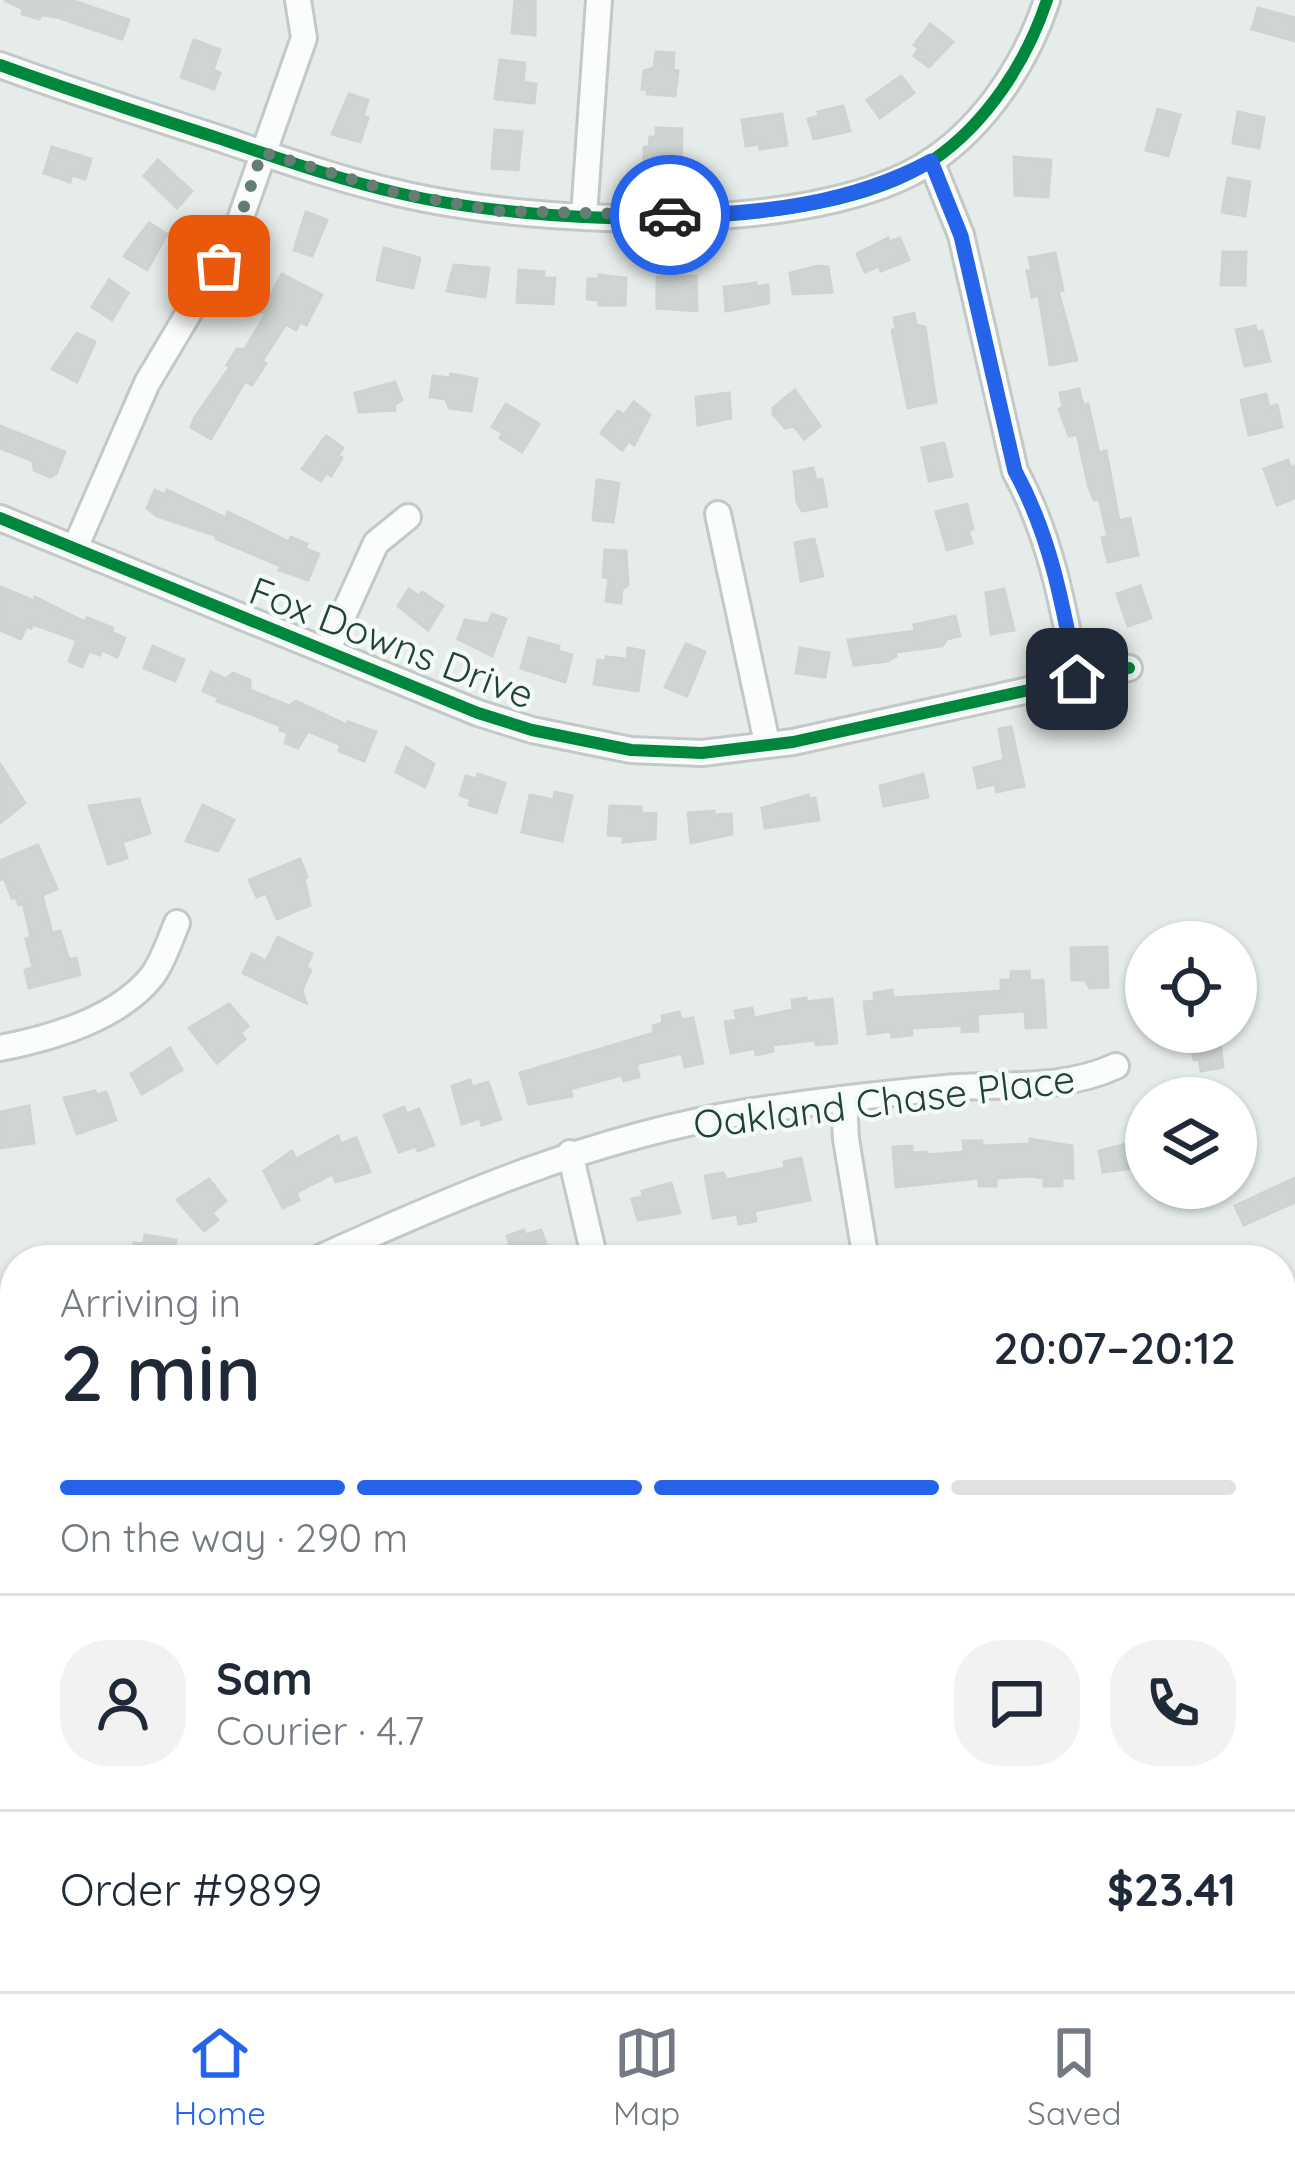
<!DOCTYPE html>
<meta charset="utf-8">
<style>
:root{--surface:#fff;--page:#f2f2f3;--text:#1f2937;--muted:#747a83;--line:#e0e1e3;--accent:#2563eb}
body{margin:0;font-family:Quicksand,sans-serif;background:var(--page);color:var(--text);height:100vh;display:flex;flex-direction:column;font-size:45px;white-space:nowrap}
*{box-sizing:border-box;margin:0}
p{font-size:39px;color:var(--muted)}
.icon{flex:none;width:66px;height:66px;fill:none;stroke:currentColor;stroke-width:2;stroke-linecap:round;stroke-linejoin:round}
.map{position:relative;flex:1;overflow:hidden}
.sheet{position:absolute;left:0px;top:1245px;width:1296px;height:747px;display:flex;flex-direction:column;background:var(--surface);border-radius:48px 48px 0 0;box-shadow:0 3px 9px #0004}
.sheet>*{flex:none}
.controls{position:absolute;left:1125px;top:921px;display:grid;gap:24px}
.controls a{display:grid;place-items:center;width:132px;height:132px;border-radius:50%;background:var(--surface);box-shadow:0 3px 9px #0004;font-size:60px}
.pin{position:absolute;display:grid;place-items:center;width:102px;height:102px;color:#fff;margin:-51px;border-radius:24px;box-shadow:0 6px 18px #0006}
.courier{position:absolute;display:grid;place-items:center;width:120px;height:120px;margin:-60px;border:9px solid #2563eb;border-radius:50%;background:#fff;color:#222;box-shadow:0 3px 15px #0007}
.headline em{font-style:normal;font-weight:600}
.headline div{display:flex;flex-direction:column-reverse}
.headline{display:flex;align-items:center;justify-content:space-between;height:204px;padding:0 60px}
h1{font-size:78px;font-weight:600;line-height:90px}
.bar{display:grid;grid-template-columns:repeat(4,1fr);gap:18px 12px;align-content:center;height:144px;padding:0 60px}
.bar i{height:15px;border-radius:9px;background:var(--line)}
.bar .on{background:var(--accent)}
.bar p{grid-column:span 4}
.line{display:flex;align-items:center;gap:30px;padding:0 60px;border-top:3px solid var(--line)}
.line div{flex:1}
.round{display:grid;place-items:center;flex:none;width:126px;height:126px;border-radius:48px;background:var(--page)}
.tab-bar{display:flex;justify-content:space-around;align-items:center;height:168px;border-top:3px solid var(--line);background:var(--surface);font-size:33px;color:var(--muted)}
.tab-bar a{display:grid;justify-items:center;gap:6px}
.tab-bar .on{color:var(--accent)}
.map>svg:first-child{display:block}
.building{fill:#ced5d2;stroke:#ced5d1;stroke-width:3}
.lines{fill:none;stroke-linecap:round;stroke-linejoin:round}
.minor-casing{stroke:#c3c9c6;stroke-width:30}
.minor{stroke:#fbfcfc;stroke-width:24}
.cycleway-casing{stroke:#f4faf6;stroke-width:20}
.cycleway{stroke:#00873e;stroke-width:12}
.done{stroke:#657e74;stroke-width:12;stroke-dasharray:0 21.6}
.route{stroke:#2563eb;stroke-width:15}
.labels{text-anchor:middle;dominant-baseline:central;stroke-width:9;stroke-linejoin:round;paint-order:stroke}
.street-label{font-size:39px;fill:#204235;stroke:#f4faf6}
</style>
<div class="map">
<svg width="1295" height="1991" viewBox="0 0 1295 1991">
<rect width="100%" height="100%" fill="#e6ece9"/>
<g class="building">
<polygon points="4,0 71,0 129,20 122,39 57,17 41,15 39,19 22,14 23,9"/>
<polygon points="515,0 535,0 535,35 512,33"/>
<polygon points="1258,8 1295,18 1295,41 1252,29"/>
<polygon points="930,24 953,42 929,67 914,56 919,49 914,45"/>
<polygon points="194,40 220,50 213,70 220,73 214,89 181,77"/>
<polygon points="656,52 674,53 673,70 678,71 675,96 647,94 648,90 642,89 644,71 654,68"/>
<polygon points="500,60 525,63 523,82 536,84 534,103 495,99"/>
<polygon points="901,76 914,93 880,118 867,100"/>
<polygon points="349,94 368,100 363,116 368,118 360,142 332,134"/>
<polygon points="843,106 850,131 814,139 808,119 819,116 818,112"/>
<polygon points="1158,109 1180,115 1168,156 1146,150"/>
<polygon points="1238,112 1264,118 1259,148 1233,143"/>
<polygon points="782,114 787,145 760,149 759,144 746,146 742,120"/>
<polygon points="656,128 682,129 681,167 644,166 644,147 649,147 650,137 656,137"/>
<polygon points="495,130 522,132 518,170 492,168"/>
<polygon points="52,147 91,159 85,179 72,175 70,182 44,173"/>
<polygon points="1014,157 1051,160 1048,197 1015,195"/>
<polygon points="158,160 192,191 177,208 144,176"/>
<polygon points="1228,178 1250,182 1245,216 1222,212"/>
<polygon points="306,212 327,220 312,256 294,250"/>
<polygon points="149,223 167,234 147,270 124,256"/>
<polygon points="888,238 889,242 900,238 909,260 881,271 879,266 865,272 857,254"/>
<polygon points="384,248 420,258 413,288 377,280"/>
<polygon points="1223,252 1246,252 1245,285 1221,285"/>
<polygon points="1055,253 1063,290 1058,291 1077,360 1050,365 1039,295 1032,297 1027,271 1032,271 1029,258"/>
<polygon points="454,265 489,268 485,297 447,291"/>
<polygon points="817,266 828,267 832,292 793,294 790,273"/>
<polygon points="519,270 544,272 543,278 555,278 553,304 517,302"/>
<polygon points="282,274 322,295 306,325 300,322 296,330 286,324 262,361 266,363 252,385 245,381 211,439 191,427 195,417 230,367 227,365 237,349 245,349 266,314 256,309 265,292 271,295"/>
<polygon points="599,275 626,278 625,305 599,305 599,300 587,299 588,279 599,279"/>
<polygon points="696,276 697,311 657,308 657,277"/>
<polygon points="109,280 128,293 112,320 92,307"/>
<polygon points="756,283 756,287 768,285 769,303 726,311 724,287"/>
<polygon points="914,313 916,325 925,327 936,402 908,408 892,330 896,329 894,318"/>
<polygon points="1255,326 1257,332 1262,331 1270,361 1245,366 1236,330"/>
<polygon points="77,333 95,342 77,382 52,369"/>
<polygon points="451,374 477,379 471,411 449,408 446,399 430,397 433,376 450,378"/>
<polygon points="395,382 402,400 394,405 395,410 359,412 355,393"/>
<polygon points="1079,389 1083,405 1088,404 1099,453 1106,451 1119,521 1130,518 1138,555 1108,562 1102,538 1108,536 1099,499 1094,500 1089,488 1077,434 1069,436 1059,409 1063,408 1060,393"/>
<polygon points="795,390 820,426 804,439 794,426 785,428 773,414 773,408"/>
<polygon points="729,393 731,418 698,425 696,397"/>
<polygon points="1266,394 1269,407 1277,405 1282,427 1249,435 1241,400"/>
<polygon points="634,402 650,415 634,445 629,441 622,450 601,433 618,411 624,415"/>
<polygon points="506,404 539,424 522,452 500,438 503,433 492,427"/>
<polygon points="0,426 65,452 56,474 50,477 34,470 33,461 0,448"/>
<polygon points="326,436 343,448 338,455 342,458 331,476 326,473 321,481 302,469"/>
<polygon points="944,443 952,476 929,481 922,448"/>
<polygon points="1288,460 1291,468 1295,466 1295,498 1277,505 1264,469"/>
<polygon points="813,468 816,480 822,479 827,506 802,511 797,502 794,472"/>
<polygon points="597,480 619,483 613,522 593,520"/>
<polygon points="155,490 165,495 167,490 226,518 228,512 289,542 291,537 307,544 305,549 319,554 308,580 279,570 281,566 216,539 217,536 157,516 147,508"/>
<polygon points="967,504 973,529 968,531 972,543 947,550 936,512"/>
<polygon points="814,539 823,576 801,581 795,543"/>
<polygon points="605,550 626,551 628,585 622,589 621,603 606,601 609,578 603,577"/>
<polygon points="1140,586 1151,618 1128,626 1117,594"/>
<polygon points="0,587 34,601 35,597 85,622 87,618 113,628 111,632 125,638 117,657 102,650 100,655 89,651 82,667 69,661 77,640 33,624 31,628 26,626 21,639 0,630"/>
<polygon points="409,589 419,596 422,592 443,606 428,630 398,606"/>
<polygon points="1004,589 1014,630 991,634 986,593"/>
<polygon points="492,614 506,619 492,656 458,639 465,620 488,624"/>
<polygon points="955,616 960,636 947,639 942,646 895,652 896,656 888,661 854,665 848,640 915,631 914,625"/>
<polygon points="529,638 559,646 558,651 572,655 565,682 521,668"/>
<polygon points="686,644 705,652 687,696 665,687"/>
<polygon points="153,646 184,660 175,681 144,668"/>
<polygon points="628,648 644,651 638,691 594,684 598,660 606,661 606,657 627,659"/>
<polygon points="800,648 829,653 825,677 796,673"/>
<polygon points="211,672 226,679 233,673 250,680 250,690 289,706 296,701 347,725 348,722 376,732 364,761 339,751 341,745 308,731 298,748 285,743 288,733 280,730 281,726 217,701 219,698 203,691"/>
<polygon points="1011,727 1024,786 997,792 995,784 978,788 974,768 1004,760 999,729"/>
<polygon points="406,747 434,764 425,787 396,772"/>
<polygon points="0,764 25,803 0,823"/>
<polygon points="478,774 505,783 496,813 469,805 471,799 460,795 466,776 477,779"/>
<polygon points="923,774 928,797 884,806 880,786"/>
<polygon points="555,792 572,796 562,841 522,832 530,795 554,800"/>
<polygon points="808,795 809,799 815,798 819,820 765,828 762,808"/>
<polygon points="139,799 150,833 122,842 127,858 108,864 89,806"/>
<polygon points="203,805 234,820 218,851 186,841"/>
<polygon points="610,806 641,807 641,813 656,814 655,839 623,842 624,836 608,835"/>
<polygon points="714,811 714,815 731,814 732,834 691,843 688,813"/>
<polygon points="38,845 57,889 42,895 52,933 60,931 69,960 76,958 80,975 29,988 25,970 33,968 26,939 31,937 23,903 19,905 16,897 12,898 4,878 0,880 0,861"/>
<polygon points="300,859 307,877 304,879 310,905 277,919 266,893 257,897 249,880"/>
<polygon points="278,937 312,954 306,967 311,970 302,990 306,1003 243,973 252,954 266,961"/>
<polygon points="1107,947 1108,987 1090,988 1085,980 1072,980 1071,948"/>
<polygon points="1029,971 1030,981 1043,980 1046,1027 1026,1028 1025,1011 977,1014 978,1031 962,1032 962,1025 911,1028 912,1035 892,1037 891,1031 868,1034 864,1002 875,1001 874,993 892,990 893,998 1001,991 1001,980 1011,980 1011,972"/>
<polygon points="806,998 806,1002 832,999 837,1043 816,1045 815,1040 772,1045 773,1051 756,1055 755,1048 731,1053 725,1022 737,1020 735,1011 752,1008 754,1018 793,1010 792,1000"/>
<polygon points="229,1004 248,1026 240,1033 245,1039 217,1063 189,1028"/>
<polygon points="679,1012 681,1020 693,1018 703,1063 685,1067 682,1053 636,1064 639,1077 624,1081 622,1075 570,1089 572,1096 529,1104 520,1073 654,1033 653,1026 663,1023 662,1016"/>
<polygon points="1189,1032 1219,1032 1223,1067 1201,1071 1199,1059 1194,1060"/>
<polygon points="170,1048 182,1070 142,1094 131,1074"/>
<polygon points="470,1080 472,1087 488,1082 501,1119 482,1125 480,1118 462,1124 452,1086"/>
<polygon points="95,1091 97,1095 106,1092 116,1120 77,1134 64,1098"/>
<polygon points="29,1106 34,1143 0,1148 0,1112"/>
<polygon points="404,1107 407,1114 419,1109 434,1145 418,1151 415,1146 399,1152 384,1115"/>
<polygon points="338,1136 341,1144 356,1138 370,1172 336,1182 332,1174 296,1193 299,1200 283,1208 264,1171 292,1151 296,1159"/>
<polygon points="1030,1139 1072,1146 1073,1178 1062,1178 1062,1186 1044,1186 1044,1178 1030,1176 996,1178 996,1186 979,1186 979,1178 896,1187 893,1147 912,1146 912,1153 926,1152 926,1155 964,1152 963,1141 982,1141 982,1146 1030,1144"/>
<polygon points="1138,1141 1143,1167 1103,1172 1099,1151"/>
<polygon points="801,1158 810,1200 754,1211 756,1221 739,1224 737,1214 713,1218 705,1176 723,1173 727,1180 785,1168 784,1162"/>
<polygon points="1295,1178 1295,1202 1244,1225 1235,1206"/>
<polygon points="209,1179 226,1201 212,1213 218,1220 204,1231 177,1200"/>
<polygon points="671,1183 680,1213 638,1220 632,1199 643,1197 642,1191"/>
<polygon points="524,1230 525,1235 541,1230 552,1260 515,1260 507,1236"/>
<polygon points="145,1235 176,1240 173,1260 131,1260 134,1243 144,1244"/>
<polygon points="0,1366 15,1371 15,1400 1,1436"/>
<polygon points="1295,1503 1295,1559 1281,1566 1281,1509"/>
<polygon points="1281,1917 1295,1919 1295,1979 1281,1978"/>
<rect x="0" y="1924" width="15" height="49"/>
</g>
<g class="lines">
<g class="minor-casing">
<g id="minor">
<path d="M0,65C71,91 143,114 215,137C275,157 336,179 398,193C531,225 817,239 933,160C987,123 1027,61 1047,0"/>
<path d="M931,161L961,235L1015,471C1051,537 1063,606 1077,679"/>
<polyline points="584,216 599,0"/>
<polyline points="718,514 767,743"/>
<polyline points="0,518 478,713 532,730 631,750 702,753 793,742 1129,668"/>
<polyline points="75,548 147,383 234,237 304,38 298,0"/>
<polyline points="327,651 376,543 408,517"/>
<path d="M0,1048C52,1038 119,1019 153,975C164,959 170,940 177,923"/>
<polyline points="844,1100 846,1139 866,1260"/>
<polyline points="570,1153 595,1260"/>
<path d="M315,1260C455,1196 593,1137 746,1112C812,1102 879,1094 945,1088C1003,1083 1062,1091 1116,1066"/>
<polyline points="1281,1322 1285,1320"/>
<polyline points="0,1691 15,1698"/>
<polyline points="226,1991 233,1977"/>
<polyline points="539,1991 541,1977"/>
<polyline points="818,1991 820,1977"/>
<polyline points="1061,1991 1062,1977"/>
</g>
</g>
<use href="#minor" class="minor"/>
<g class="cycleway-casing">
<g id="cycleway">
<path d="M0,65C71,91 143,114 215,137C275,157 336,179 398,193C531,225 817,239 933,160C987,123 1027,61 1047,0"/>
<polyline points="0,518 478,713 532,730 631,750 702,753 793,742 1129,668"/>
</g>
</g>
<use href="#cycleway" class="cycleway"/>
</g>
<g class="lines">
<polyline class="done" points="219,266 234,237 262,152 397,193 497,211 670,215"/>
<path class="route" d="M670,215C760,215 851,204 931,161L961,236L1015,471C1051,537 1063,606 1077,679"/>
</g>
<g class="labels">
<g class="street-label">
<text transform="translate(392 642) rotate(21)">Fox Downs Drive</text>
<text transform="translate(884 1101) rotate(-7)">Oakland Chase Place</text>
</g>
</g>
</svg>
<div class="controls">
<a><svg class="icon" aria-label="locate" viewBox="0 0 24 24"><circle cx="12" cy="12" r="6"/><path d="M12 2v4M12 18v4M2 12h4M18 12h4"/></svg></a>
<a><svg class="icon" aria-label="layers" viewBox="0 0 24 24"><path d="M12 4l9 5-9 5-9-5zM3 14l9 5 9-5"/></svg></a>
</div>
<div class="pin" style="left:219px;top:266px;background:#ea580c"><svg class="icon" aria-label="bag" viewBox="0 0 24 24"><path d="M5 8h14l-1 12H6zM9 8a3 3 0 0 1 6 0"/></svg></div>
<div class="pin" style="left:1077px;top:679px;background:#1f2937"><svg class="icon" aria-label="home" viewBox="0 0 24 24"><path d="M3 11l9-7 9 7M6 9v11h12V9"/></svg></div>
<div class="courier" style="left:670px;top:215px"><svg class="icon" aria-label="car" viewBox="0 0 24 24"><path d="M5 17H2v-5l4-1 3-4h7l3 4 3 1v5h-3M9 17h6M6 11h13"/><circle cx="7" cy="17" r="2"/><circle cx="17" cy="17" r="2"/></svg></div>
<section class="sheet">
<div class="headline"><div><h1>2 min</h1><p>Arriving in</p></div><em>20:07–20:12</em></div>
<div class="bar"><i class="on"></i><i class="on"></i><i class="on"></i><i></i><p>On the way · 290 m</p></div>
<div class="line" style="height:216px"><a class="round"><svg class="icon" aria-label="person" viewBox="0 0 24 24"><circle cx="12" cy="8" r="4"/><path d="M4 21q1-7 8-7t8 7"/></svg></a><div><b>Sam</b><p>Courier · 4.7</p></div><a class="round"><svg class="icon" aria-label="chat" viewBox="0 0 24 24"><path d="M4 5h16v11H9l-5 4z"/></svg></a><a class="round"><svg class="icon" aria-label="phone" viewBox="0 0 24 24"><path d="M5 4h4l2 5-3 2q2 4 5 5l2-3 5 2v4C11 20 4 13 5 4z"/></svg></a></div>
<div class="line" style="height:156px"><div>Order #9899</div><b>$23.41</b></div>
</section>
</div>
<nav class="tab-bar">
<a class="on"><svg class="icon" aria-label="home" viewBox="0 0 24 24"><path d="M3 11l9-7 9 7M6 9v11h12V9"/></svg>Home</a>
<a><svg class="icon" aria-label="map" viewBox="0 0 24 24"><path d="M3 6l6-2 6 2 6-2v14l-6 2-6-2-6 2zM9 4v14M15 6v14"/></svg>Map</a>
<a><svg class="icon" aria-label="saved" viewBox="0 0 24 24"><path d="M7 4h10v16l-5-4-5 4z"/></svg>Saved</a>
</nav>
